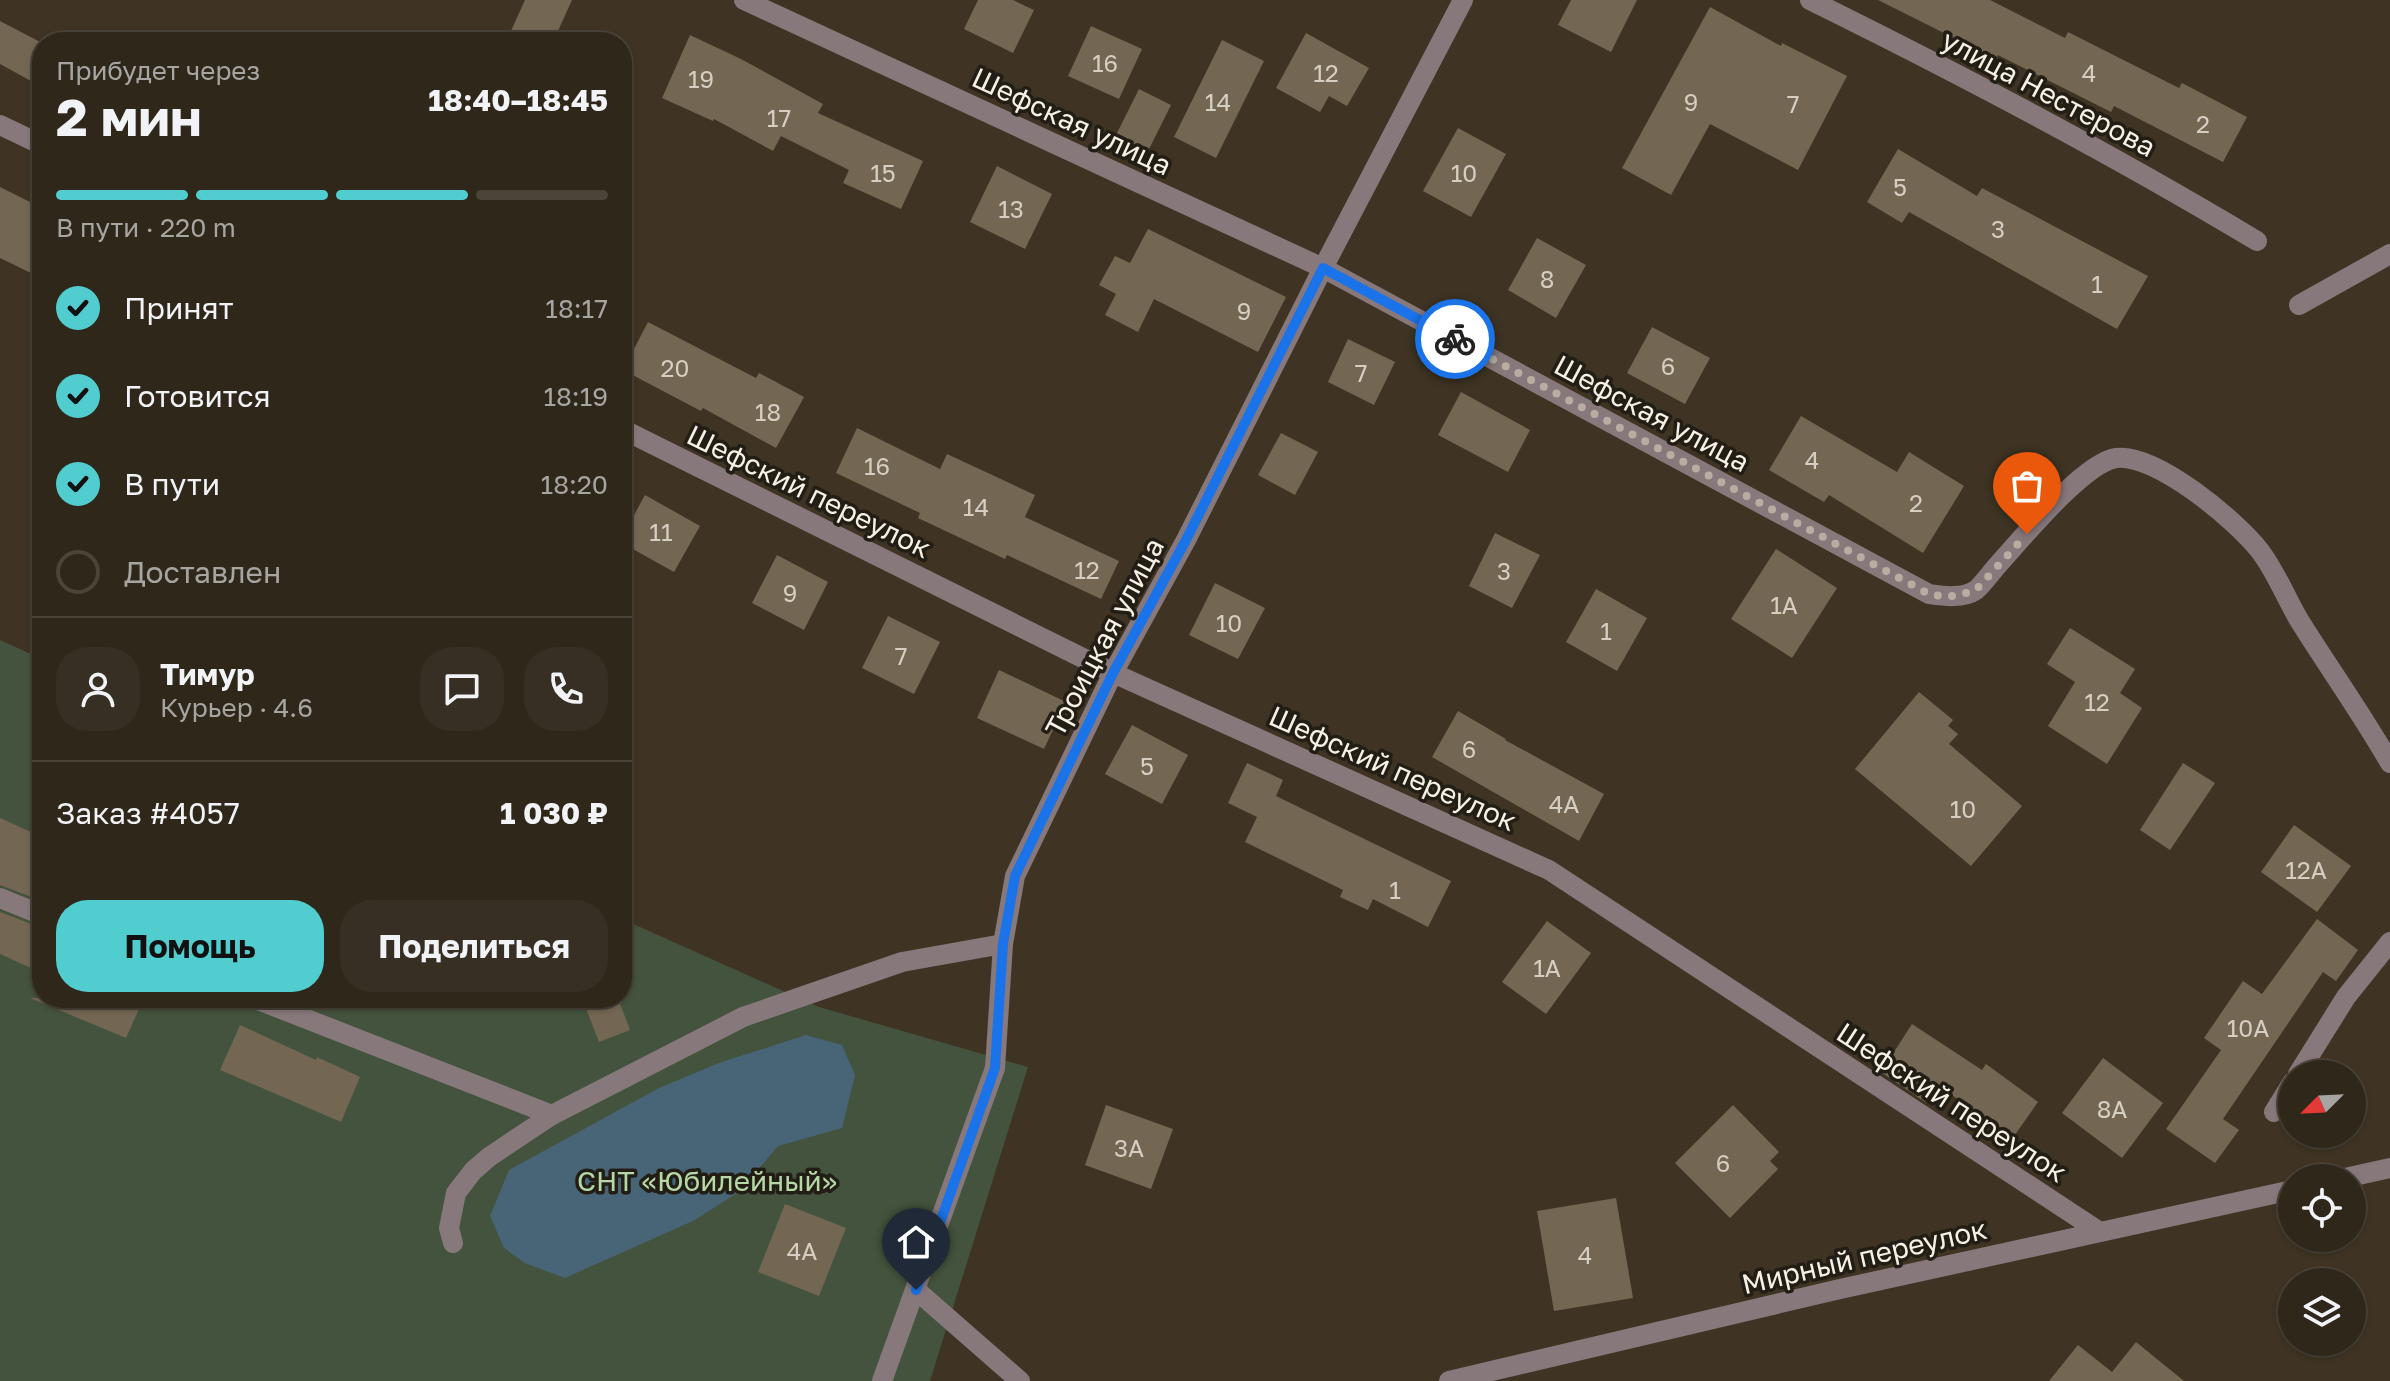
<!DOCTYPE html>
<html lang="ru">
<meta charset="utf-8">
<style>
:root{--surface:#2f271a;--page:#372f23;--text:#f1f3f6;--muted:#a7a5a2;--line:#4a4439;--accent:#52cdcf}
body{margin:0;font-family:"Golos Text",sans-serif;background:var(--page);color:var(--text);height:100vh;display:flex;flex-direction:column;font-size:30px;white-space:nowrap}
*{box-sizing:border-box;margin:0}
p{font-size:26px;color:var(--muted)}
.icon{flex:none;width:44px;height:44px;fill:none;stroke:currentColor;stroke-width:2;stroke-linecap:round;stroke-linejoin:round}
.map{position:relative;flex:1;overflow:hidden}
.details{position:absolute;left:32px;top:32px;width:600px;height:976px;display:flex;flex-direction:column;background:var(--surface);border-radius:32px;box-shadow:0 2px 6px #0004,0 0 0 2px var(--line)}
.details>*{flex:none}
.needle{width:52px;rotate:246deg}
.buttons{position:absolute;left:2278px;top:1060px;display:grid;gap:16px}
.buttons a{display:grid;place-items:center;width:88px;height:88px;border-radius:50%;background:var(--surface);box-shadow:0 2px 6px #0004,0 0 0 2px var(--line);font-size:40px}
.pin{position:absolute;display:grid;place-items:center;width:68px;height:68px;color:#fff;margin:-82px -34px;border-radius:50% 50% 50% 0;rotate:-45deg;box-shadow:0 0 8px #0007}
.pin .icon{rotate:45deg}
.courier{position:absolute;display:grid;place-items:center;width:80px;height:80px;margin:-40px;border:6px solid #1a73e8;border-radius:50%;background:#fff;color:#222;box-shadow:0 2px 10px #0007}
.headline em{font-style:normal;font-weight:700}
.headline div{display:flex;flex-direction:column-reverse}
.headline{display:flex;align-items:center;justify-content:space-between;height:136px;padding:0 24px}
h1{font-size:52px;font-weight:700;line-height:60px}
.bar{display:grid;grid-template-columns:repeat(4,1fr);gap:12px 8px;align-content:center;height:96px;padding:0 24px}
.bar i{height:10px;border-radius:6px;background:var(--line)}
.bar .active{background:var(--accent)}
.bar p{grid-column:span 4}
.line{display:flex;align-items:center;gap:20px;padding:0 24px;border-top:2px solid var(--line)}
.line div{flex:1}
.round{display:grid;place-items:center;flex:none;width:84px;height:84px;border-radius:32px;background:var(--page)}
ol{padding:0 24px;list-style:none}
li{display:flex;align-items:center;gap:24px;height:88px}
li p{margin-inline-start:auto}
li .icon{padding:8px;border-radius:50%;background:var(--accent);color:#111;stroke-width:4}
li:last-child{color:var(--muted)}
li i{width:44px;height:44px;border:4px solid var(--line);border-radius:50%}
.primary-button{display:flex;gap:16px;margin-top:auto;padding:16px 24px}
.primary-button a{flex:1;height:92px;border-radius:32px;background:var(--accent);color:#111;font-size:32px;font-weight:700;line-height:92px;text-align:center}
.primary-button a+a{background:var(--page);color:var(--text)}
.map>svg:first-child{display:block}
.green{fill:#44533d}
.water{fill:#486577}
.building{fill:#736753}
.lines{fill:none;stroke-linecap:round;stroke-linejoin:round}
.minor{stroke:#87787c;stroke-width:20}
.done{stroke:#b7aea1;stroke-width:8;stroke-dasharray:0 14.4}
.route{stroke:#1a73e8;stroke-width:10}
.labels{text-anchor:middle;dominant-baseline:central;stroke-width:7;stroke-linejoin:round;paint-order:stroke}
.number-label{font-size:24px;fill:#d6cec0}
.street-label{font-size:28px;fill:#f7f0e5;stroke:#221d15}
.park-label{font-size:28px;fill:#b6d7a6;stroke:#221d15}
</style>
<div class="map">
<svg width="2390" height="1381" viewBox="0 0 2390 1381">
<rect width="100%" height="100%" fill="#3f3423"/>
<polygon class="green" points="0,640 42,659 42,998 622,998 622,919 819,1007 1028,1067 930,1381 0,1381"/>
<polygon class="water" points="806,1035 842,1045 855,1075 842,1128 778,1146 740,1191 695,1220 565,1278 525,1263 504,1248 490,1216 509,1170 659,1088 719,1063"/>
<g class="building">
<polygon points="525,0 572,0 553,42 506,42"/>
<polygon points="978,0 1013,0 1034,10 1013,53 964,29"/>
<polygon points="1571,0 1637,0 1611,52 1558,25"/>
<polygon points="1878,0 1990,0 2065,38 2068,32 2179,88 2182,83 2247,117 2223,162 2114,106 2111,112 1998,55 1996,59"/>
<polygon points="1710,7 1781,46 1782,43 1847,76 1798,170 1710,124 1671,195 1622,168"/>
<polygon points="0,21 42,43 42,87 0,64"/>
<polygon points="1091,26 1142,49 1119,99 1068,76"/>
<polygon points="1306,33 1369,68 1347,106 1329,96 1320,112 1276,88"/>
<polygon points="690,35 741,59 823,104 818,113 923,161 901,209 843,183 849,170 781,136 773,151 714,119 713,121 662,98"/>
<polygon points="1222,40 1264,61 1216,158 1174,137"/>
<polygon points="1139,89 1171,105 1143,161 1111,145"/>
<polygon points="1458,128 1506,154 1471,217 1423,191"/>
<polygon points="1898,149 1977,196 1982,188 2148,276 2117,329 1909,212 1902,223 1867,202"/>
<polygon points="997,166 1052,194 1025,249 970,222"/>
<polygon points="0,187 42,208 42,251 31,273 0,258"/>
<polygon points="1148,229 1286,297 1258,352 1154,299 1138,332 1105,315 1116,294 1099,285 1115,256 1130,263"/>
<polygon points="1537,238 1586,265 1556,318 1508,290"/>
<polygon points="648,322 756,378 759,373 804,397 776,448 703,408 701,411 623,370"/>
<polygon points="1652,327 1710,358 1685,404 1627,373"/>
<polygon points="1348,339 1395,362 1374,405 1328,382"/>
<polygon points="1461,392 1530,430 1508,472 1438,435"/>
<polygon points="1801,416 1897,472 1909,452 1964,486 1923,553 1829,495 1824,502 1769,470"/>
<polygon points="857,428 940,469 947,454 1035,495 1025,517 1119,561 1101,599 1007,555 1005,559 918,518 920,513 836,473"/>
<polygon points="1281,433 1318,452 1295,495 1258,475"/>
<polygon points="645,495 700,526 674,572 622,543 622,537"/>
<polygon points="1495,533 1540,555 1512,608 1469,586"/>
<polygon points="1776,549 1837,588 1792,658 1731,619"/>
<polygon points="777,555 828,582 804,630 752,603"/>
<polygon points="1215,583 1265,608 1238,659 1189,635"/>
<polygon points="1596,589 1647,618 1617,671 1566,642"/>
<polygon points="888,616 940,642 914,694 862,668"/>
<polygon points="2070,628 2135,669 2120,693 2142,708 2107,764 2048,726 2075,682 2047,664"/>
<polygon points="999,670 1066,702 1044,749 977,718"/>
<polygon points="1919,692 1953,720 1948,726 1958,734 1949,744 2022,806 1971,866 1855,769"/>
<polygon points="1458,711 1506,739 1505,740 1604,794 1579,841 1432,757"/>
<polygon points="1132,725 1188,755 1162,804 1105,774"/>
<polygon points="1247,763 1283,780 1276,796 1451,881 1428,927 1373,899 1368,910 1340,897 1343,890 1245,842 1257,817 1228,803"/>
<polygon points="2183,763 2215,783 2170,850 2140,830"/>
<polygon points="0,818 42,837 42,901 0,885"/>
<polygon points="2294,825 2351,866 2317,912 2261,872"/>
<polygon points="0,912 42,928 42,973 0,954"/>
<polygon points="2317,919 2358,950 2336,981 2323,972 2223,1119 2239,1130 2215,1163 2166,1129 2221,1050 2204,1038 2243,981 2262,994"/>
<polygon points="1547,921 1591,953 1546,1014 1502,982"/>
<polygon points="30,998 144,998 126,1038"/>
<polygon points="582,998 618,998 630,1030 599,1042"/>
<polygon points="1912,1024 1982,1070 1986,1064 2038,1102 2012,1139 1937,1084 1925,1102 1881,1072"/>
<polygon points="240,1025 316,1060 317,1057 360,1077 341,1122 220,1070"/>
<polygon points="2103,1058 2163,1103 2122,1158 2062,1113"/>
<polygon points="1106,1105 1173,1129 1151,1189 1085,1165"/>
<polygon points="1733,1105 1779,1152 1770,1161 1778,1169 1730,1218 1675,1163"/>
<polygon points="1616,1198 1633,1298 1554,1311 1537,1211"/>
<polygon points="785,1204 846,1228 819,1296 758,1272"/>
<polygon points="2136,1342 2184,1381 2049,1381 2078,1345 2112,1372"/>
</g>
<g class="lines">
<g class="minor">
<path d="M744,0L1323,268L1929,594C1943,596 1963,599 1976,590C1983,584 1990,574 1996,567C2020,541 2083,463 2116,458C2156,453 2237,521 2260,551C2276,572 2286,598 2299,620C2329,668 2362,714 2390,763"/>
<path d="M1810,0C1960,74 2114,155 2257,241"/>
<polyline points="0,125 42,145"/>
<polyline points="2299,305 2390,254"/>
<polyline points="622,429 1113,673 1549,870 2100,1232"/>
<polyline points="0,898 42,915"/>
<polyline points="253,998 552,1115"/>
<polyline points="2298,1074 2346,997 2390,942"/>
<polyline points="2274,1112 2292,1083"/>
<polyline points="2345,1178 2390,1168"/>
<polyline points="453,1243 449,1228 456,1193 473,1171 489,1157 552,1115 743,1017 902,962 1003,944"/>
<polyline points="916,1290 1020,1381"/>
<polyline points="882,1381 995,1068 1003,944 1015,876 1113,673 1186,540 1323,268 1463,0"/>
<polyline points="1449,1381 1840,1289 2292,1190"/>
</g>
</g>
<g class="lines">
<polyline class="done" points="1455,339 1929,594 1947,597 1975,591 2027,534"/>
<polyline class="route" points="916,1290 995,1068 1003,944 1015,876 1113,673 1186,540 1323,268 1455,339"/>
</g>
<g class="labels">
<g class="number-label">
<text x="1105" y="62">16</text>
<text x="1326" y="72">12</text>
<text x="2089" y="72">4</text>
<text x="701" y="78">19</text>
<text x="1218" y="101">14</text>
<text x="1691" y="101">9</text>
<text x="1793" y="103">7</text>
<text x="779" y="117">17</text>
<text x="2203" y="123">2</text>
<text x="883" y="172">15</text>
<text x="1464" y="172">10</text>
<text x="1900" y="186">5</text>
<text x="1011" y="208">13</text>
<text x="1998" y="228">3</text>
<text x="1547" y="278">8</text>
<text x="2097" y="283">1</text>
<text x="1244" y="310">9</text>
<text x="1668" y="365">6</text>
<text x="675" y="367">20</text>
<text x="1361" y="372">7</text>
<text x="768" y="411">18</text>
<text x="1812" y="459">4</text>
<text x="877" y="465">16</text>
<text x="1916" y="502">2</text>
<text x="976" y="506">14</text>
<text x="661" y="531">11</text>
<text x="1087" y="569">12</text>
<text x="1504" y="570">3</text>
<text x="790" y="592">9</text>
<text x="1784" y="604">1А</text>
<text x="1229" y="622">10</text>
<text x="1606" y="630">1</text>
<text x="901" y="655">7</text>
<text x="2097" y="701">12</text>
<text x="1469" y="748">6</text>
<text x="1147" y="765">5</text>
<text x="1564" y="803">4А</text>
<text x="1963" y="808">10</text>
<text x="2306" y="869">12А</text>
<text x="1395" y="889">1</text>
<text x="1547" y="967">1А</text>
<text x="2248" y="1027">10А</text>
<text x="2112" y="1108">8А</text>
<text x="1129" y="1147">3А</text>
<text x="1723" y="1162">6</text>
<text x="802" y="1250">4А</text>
<text x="1585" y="1254">4</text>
</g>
<g class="street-label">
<text transform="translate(2049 93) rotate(28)">улица Нестерова</text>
<text transform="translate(1072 121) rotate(25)">Шефская улица</text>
<text transform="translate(1652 413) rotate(28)">Шефская улица</text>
<text transform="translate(809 491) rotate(26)">Шефский переулок</text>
<text transform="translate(1104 637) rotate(-62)">Троицкая улица</text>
<text transform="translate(1393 768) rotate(24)">Шефский переулок</text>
<text transform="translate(1952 1102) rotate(33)">Шефский переулок</text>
<text transform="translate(1864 1256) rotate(-13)">Мирный переулок</text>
</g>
<g class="park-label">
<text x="707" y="1180">СНТ «Юбилейный»</text>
</g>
</g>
</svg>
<div class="buttons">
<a><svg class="needle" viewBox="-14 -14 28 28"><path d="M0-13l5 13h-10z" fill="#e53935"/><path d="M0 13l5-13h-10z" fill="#a7a5a2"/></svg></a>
<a><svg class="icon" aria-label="locate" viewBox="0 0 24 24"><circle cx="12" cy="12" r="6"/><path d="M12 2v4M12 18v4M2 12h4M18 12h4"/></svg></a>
<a><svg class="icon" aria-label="layers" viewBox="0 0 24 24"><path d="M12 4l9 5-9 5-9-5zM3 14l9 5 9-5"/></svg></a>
</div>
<div class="pin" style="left:2027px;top:534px;background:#ea580c"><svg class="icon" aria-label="bag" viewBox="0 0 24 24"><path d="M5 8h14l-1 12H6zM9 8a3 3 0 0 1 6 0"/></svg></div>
<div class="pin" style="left:916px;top:1290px;background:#1f2937"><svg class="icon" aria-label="home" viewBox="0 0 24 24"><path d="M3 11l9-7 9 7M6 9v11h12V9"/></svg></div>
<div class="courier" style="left:1455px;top:339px"><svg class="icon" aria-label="bike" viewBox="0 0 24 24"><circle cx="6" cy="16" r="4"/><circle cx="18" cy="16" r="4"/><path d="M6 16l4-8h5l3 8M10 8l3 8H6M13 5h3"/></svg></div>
<section class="details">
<div class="headline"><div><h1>2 мин</h1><p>Прибудет через</p></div><em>18:40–18:45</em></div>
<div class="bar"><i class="active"></i><i class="active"></i><i class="active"></i><i></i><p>В пути · 220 m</p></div>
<ol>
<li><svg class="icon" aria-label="check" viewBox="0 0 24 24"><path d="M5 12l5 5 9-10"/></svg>Принят<p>18:17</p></li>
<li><svg class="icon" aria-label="check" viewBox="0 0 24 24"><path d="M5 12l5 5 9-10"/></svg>Готовится<p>18:19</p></li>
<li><svg class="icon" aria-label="check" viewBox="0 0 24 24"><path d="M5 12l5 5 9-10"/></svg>В пути<p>18:20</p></li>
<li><i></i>Доставлен</li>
</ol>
<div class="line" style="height:144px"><a class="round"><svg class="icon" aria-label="person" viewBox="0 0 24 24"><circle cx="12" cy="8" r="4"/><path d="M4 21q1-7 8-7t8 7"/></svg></a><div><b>Тимур</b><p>Курьер · 4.6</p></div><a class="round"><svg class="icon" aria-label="chat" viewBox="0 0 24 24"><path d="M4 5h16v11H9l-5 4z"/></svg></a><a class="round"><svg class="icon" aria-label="phone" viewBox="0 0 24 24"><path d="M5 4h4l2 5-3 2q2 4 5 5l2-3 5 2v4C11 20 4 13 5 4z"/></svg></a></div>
<div class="line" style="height:104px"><div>Заказ #4057</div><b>1 030 ₽</b></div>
<div class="primary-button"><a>Помощь</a><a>Поделиться</a></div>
</section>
</div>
